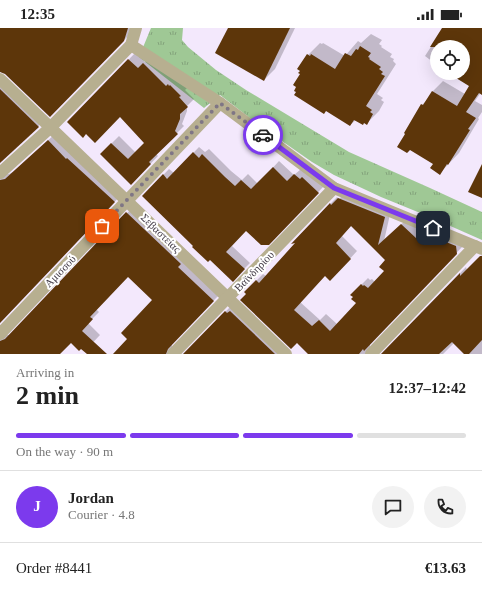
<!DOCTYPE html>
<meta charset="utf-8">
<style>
:root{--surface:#fff;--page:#f2f2f2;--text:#222;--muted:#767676;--line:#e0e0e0;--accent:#7c3aed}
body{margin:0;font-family:"Times New Roman",serif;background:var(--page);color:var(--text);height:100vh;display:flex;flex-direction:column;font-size:15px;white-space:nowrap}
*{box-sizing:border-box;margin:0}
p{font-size:13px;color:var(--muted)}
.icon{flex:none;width:22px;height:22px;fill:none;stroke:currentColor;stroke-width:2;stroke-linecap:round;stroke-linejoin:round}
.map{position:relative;height:326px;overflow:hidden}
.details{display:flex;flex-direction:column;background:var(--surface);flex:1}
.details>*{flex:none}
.fabs{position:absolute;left:430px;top:12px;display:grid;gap:8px}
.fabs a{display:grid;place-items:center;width:40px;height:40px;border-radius:50%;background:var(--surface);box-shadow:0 4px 16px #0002;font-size:20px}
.pin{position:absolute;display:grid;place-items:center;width:34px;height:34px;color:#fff;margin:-17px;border-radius:8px;box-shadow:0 2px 6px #0006}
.courier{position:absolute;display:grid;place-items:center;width:40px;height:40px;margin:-20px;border:3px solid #7c3aed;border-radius:50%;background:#fff;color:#222;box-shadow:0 1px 5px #0007}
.headline em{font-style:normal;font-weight:700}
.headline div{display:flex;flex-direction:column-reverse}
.headline{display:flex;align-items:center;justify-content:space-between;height:68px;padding:0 16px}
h1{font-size:26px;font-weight:700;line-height:30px}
.bar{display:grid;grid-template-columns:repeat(4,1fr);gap:6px 4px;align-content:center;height:48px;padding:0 16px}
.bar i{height:5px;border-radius:3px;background:var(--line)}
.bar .current{background:var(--accent)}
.bar p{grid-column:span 4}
.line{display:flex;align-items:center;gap:10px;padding:0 16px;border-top:1px solid var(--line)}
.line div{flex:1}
.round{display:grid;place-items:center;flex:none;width:42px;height:42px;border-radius:21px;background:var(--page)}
.status{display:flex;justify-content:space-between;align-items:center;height:28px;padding:0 20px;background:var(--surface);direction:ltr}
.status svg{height:11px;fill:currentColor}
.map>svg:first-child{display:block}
.park{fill:url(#park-tufts)}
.shadow{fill:#0003;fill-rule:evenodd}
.building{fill:#5d360a;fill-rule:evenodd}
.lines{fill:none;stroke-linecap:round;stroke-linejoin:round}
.minor{stroke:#b7af90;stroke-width:12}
.done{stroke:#7f7685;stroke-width:4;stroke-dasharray:0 7.2}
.route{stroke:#7c3aed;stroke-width:5}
.labels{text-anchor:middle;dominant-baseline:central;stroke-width:4;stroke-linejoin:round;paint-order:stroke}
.street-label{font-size:11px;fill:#403945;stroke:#fff}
</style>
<div class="status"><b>12:35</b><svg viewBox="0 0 49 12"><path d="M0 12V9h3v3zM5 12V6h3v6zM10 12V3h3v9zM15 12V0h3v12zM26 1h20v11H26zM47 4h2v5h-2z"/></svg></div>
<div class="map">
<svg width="482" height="326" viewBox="0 0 482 326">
<defs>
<pattern id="park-tufts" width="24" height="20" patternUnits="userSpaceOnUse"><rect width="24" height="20" fill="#9fc895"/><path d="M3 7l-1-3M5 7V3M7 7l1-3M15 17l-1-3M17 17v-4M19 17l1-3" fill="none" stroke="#83a37b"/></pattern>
</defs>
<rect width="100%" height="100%" fill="#f3e8fc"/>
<polygon class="park" points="151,0 183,0 182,12 188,19 216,42 246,62 349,124 430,160 482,184 482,212 430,189 381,169 334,147 312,134 259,97 220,67 204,80 139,29"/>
<g class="shadow">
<polygon points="0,0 134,0 133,3 50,88 0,37"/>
<polygon points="229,0 295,0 275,41 264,52"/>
<polygon points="443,0 482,0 482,63 475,73 482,77 482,84 478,90 479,91 459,125 440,145 434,135 407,105 422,77 429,70 433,63 443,53 465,66 470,58 450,45 463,45 463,19 437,19 437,37 425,28"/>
<polygon points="371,6 382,12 379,16 382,18 381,19 392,26 390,29 394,31 393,33 396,36 377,66 383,70 381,72 384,74 379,83 367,95 356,92 350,97 297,64 301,46 308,27 320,15 322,16 323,15 345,28 358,13 361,15"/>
<polygon points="136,24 145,34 151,28 187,60 185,62 194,71 187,78 187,83 182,96 184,98 156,126 158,128 131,156 101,126 119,108 136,125 146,115 120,88 86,105 68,94"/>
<polygon points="0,58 45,92 0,134"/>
<polygon points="55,106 121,167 0,295 0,141 5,146 9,146 13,144"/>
<polygon points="199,119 205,124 209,121 231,143 242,152 248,146 258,156 279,133 294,147 301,141 324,158 268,216 247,201 232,218 250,235 233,252 195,218 143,168 169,141 174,145"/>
<path d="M346,164L391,182L384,213L408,190L423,203L429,198L463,218L372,313L370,316V320L375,326H309L245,264L263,246L266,248L297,214H293L337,169L339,171ZM352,197L387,232L386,243L375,254L372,251L370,252L368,250L361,257L357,275L337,296L326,286L320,292L300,274L325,247L337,245L357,223L342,208Z"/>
<polygon points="134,178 220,266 174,313 172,316 172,321 176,326 114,326 128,311 154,272 128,248 96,281 99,284 88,295 100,307 85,323 71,314 59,326 3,326 0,321 0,303 6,307 10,307 12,305"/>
<polygon points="482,227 482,326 465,326 454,315 443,326 382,326 466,239 467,242"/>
<polygon points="232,277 288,326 184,326"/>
</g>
<g class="building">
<polygon points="0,0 128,0 124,13 50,89 5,46 0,44"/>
<polygon points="228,0 290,0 264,53 215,25"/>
<polygon points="442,0 482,0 482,67 479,65 466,84 476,90 468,101 470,102 448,137 447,136 440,147 430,140 433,136 410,122 407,125 397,119 405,106 404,105 421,76 423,77 432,63 457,78 469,58 448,45 463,45 463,19 430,19"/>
<polygon points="360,18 371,25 368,29 370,30 369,31 381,39 379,41 383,44 381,46 385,48 366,78 372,82 370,84 373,86 367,97 364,95 363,97 354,92 350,98 326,83 324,86 294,67 296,64 294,63 296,59 293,57 300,46 298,45 300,43 297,41 307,26 310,28 311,26 335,41 345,25 351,28 356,21 358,22"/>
<polygon points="128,31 138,40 143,35 166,58 168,56 169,58 170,57 181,68 179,69 188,79 180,86 180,91 175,103 178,106 149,134 151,136 131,157 100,126 111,115 128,131 144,115 120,89 95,115 86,106 83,110 67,94"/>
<polygon points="0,61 39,99 0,135"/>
<polygon points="48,112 66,131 67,130 115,174 0,295 0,152 5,151"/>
<polygon points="193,124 199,130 202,126 225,149 235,158 241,152 251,161 273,139 287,153 294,146 300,151 302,149 319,165 269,217 261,217 246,203 226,224 245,241 233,254 210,232 208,234 192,219 193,218 142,168 163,146 167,151"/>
<polygon points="482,136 482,170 468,164"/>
<path d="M338,170L385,189L378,217L401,196L416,210L421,204L456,218L457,226L364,323L363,321L359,326H308L297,315L291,321L240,272L246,266L244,264L256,252L259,255L295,215L291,216L330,175L331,177ZM351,198L385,232L379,239L384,243L368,260L364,257L363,258L361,256L350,267L353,269L351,271L356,275L330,303L319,292L312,298L294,282L325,248L330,253L351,231L336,215Z"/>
<polygon points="126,184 181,236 178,239 214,273 168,321 166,326 113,326 127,311 121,305 152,272 128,249 90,289 93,291 82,303 107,326 87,326 81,321 79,323 71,315 60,326 0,326 0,313 5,311"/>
<polygon points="480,228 482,228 482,312 469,326 464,326 452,314 439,326 381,326 460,245 460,248"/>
<polygon points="225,283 227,285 230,283 275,326 183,326"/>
</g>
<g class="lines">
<g class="minor">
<polyline points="131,17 220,75 334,160 482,221"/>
<polyline points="0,51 286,326"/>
<polyline points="0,145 51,99 131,17 136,0"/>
<polyline points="0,306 220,75"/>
<polyline points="173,326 334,160"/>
<polyline points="371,326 475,218"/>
</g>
</g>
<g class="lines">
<polyline class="done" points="102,198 220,75 263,107"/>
<polyline class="route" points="263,107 334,160 433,200"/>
</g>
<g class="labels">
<g class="street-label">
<text transform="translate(161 205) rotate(44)">Σεβαστείας</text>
<text transform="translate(60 243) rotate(-46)">Αμισσού</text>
<text transform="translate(254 243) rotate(-46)">Βαϊνδηρίου</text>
</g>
</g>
</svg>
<div class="fabs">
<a><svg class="icon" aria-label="locate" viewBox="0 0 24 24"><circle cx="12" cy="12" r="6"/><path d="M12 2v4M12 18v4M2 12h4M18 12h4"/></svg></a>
</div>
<div class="pin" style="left:102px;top:198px;background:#ea580c"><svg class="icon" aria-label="bag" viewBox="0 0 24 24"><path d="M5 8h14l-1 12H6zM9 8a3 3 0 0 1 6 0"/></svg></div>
<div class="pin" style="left:433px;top:200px;background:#1f2937"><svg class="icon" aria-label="home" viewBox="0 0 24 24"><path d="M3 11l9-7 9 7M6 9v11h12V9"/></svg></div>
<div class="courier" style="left:263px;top:107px"><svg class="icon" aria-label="car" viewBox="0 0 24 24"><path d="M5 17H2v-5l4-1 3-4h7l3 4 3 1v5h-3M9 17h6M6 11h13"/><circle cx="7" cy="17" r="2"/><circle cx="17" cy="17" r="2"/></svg></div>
</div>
<section class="details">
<div class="headline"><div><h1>2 min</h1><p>Arriving in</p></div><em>12:37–12:42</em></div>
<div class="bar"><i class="current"></i><i class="current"></i><i class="current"></i><i></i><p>On the way · 90 m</p></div>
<div class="line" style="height:72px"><b class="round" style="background:var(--accent);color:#fff">J</b><div><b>Jordan</b><p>Courier · 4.8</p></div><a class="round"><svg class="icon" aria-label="chat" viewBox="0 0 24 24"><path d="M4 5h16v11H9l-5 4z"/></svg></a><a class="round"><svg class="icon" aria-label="phone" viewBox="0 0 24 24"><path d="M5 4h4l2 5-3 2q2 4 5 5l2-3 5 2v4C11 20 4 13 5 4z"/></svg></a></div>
<div class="line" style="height:52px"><div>Order #8441</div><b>€13.63</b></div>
</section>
